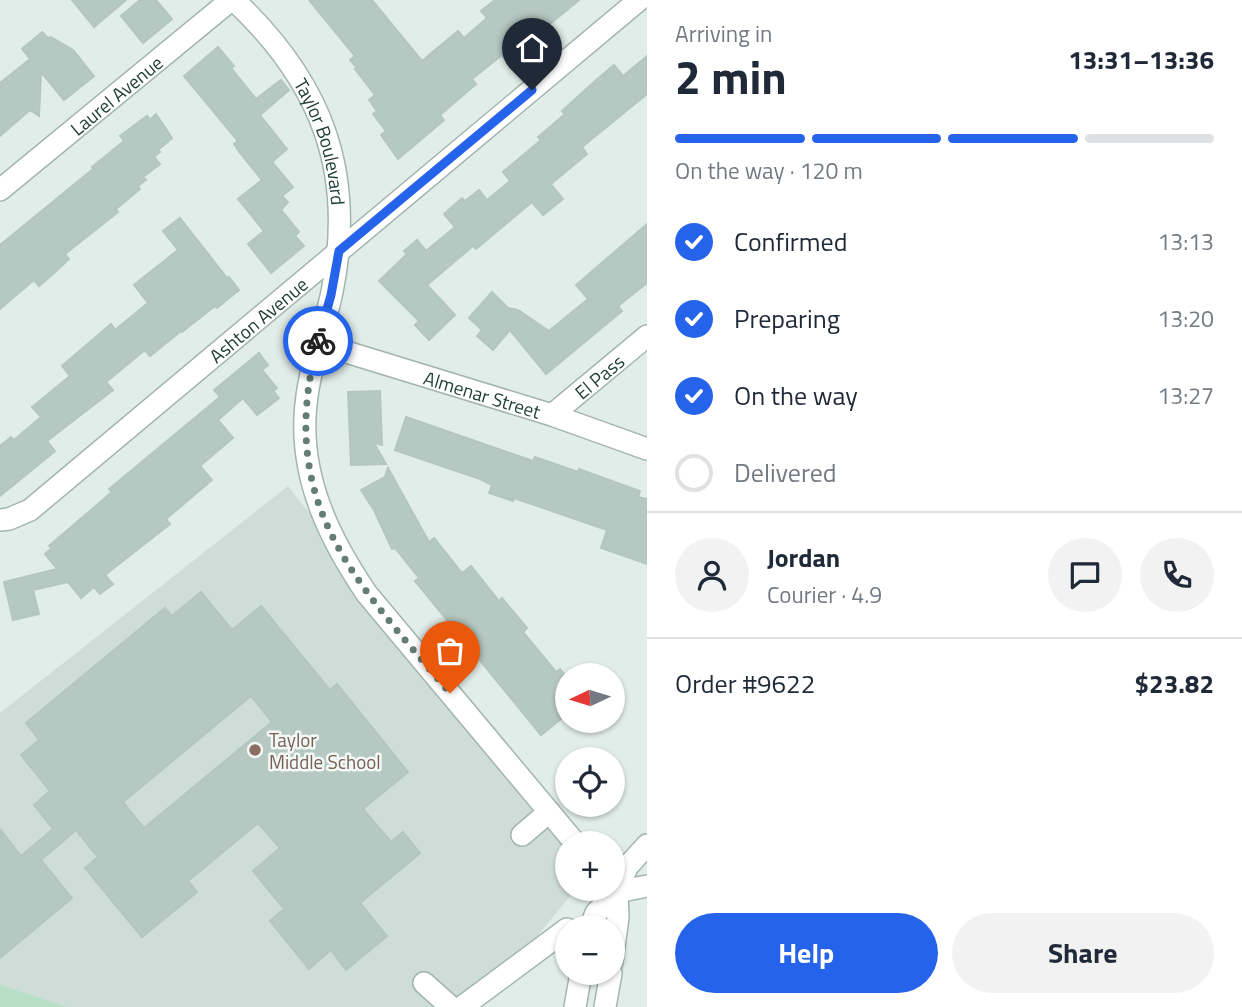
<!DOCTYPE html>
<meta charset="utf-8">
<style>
:root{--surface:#fff;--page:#f2f2f3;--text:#1f2937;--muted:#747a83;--line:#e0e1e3;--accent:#2563eb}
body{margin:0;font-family:"Titillium Web",sans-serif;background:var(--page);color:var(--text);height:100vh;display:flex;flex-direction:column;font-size:26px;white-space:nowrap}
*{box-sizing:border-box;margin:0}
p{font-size:23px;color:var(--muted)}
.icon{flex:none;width:38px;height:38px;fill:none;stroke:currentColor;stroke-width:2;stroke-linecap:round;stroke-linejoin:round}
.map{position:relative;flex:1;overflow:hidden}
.side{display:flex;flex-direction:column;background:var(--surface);width:595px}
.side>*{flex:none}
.needle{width:46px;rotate:266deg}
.controls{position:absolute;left:555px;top:663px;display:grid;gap:14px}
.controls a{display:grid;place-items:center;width:70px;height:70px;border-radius:50%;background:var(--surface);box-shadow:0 2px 5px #0004;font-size:35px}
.pin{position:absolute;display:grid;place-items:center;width:60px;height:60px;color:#fff;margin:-72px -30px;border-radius:50% 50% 50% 0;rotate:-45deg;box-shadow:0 0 7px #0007}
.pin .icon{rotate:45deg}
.courier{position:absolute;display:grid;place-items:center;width:70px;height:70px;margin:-35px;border:5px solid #2563eb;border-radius:50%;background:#fff;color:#222;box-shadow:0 2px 9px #0007}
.overview em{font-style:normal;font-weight:700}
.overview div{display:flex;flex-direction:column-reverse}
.overview{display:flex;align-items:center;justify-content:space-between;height:119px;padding:0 28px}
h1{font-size:46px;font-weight:700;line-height:52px}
.bar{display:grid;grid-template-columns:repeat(4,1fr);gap:10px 7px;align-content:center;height:84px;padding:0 28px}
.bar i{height:9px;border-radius:5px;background:var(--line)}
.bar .active{background:var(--accent)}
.bar p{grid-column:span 4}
.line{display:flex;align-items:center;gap:18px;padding:0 28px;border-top:2px solid var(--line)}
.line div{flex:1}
.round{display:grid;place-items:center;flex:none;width:74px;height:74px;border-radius:37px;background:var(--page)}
ol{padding:0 28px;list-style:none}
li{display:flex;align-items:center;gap:21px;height:77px}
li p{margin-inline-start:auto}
li .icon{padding:7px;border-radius:50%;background:var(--accent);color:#fff;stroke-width:4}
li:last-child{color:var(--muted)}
li i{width:38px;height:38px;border:4px solid var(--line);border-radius:50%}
.primary-button{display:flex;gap:14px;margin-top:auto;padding:14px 28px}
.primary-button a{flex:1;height:80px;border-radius:42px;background:var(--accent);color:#fff;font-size:28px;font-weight:700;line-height:80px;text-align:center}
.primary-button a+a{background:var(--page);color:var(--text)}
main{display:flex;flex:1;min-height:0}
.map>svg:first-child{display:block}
.built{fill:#cfddd8}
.green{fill:#b8e0c6}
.building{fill:#b6c8c2;stroke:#b3c7c0;stroke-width:2;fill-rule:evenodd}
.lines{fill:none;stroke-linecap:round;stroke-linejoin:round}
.minor-casing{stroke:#a3b5b0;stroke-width:24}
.minor{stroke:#fff;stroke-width:21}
.done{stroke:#647c76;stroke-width:7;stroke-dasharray:0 12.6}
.route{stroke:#2563eb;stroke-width:9}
.education-dot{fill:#8d6e63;stroke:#f2f9f6;stroke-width:2.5}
.labels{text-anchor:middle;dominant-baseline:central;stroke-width:5;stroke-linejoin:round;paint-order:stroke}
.street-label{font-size:19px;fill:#203f39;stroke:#f2f9f6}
.education-label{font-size:19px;fill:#785e54;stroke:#f2f9f6;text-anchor:start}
</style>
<main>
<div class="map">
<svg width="647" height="1007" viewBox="0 0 647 1007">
<rect width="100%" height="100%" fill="#e1ede8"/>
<polygon class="built" points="288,486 569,843 567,844 567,889 576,889 479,1007 0,1007 0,713"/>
<polygon class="green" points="0,985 67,1007 0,1007"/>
<g class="building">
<polygon points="72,0 126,0 94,27"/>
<polygon points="140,0 156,0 172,19 143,43 121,16"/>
<polygon points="309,0 372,0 422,61 458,31 464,38 487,18 481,11 495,0 579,0 533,38 531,35 504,58 502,55 472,79 476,84 440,115 444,120 398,159 381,135 386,131 373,114 377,111 369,100 375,95 355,69 357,68 350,60 355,56"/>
<polygon points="42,32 48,38 51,37 73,50 94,76 64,100 41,72 39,116 30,110 0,136 0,83 30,59 22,49"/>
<polygon points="218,47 234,66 231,68 256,99 281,80 289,90 260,115 287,149 272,162 293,187 282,196 288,202 281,210 299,232 295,236 304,246 271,273 248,244 264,231 238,199 262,180 240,153 234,144 238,141 184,76"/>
<polygon points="647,56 647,94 582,147 587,154 551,184 563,199 543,215 532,202 476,249 473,246 427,285 455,315 429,340 415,325 419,321 379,281 407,254 404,251 417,240 426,251 455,227 444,214 462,198 465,201 479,190 487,200 510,181 503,172 541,140 538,137 565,114 562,111 595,81 614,65 623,76"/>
<polygon points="156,114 172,138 158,150 160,152 154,157 160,164 143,177 146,180 138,186 140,189 116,209 118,212 65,254 69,259 52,275 39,286 34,280 0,309 0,245 93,169 92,167 124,141 120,136 147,116 150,120"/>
<polygon points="180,218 227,278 229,277 239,290 217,308 215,306 182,332 181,331 150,356 145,350 106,382 113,390 47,441 55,451 0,496 0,446 11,437 14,440 41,417 32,407 70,376 62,366 111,324 115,330 148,303 134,285 178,250 163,231"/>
<polygon points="647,224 647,283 618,306 622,311 546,374 510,330 493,350 477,336 482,330 469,318 492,292 508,308 518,310 549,331 588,299 576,285"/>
<polygon points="259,353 268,365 262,370 277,388 273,391 279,398 257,415 243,398 218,420 233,438 200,466 212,480 166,519 170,524 105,575 113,584 100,594 94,587 81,598 68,582 33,590 39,614 13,620 4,582 57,569 45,554 52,548 49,546 112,492 109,489 220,397 214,390"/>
<polygon points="380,391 382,445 374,443 386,464 351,465 348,392"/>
<polygon points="406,417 533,461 535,457 578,472 579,469 640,491 638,497 647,499 647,564 601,548 607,530 514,498 513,501 489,493 492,485 480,479 395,450"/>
<polygon points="388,468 429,542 434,538 462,573 471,566 499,601 502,598 527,628 523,632 556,672 560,669 567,677 567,698 560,705 567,714 541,735 415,581 419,578 395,548 392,549 374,510 361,490 383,478 383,482"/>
<path d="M201,592L232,630L261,606L330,690L337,684L408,772L363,809L391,842L403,832L420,853L360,903L387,936L346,970L331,950L309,969L270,921L284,909L253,871L280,848L258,823L188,881L197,892L142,937L85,868L98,857L76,830L41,860L72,898L0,958V829L21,856L53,829L34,805L50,791L21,755L39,740L26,723L165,608L172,616ZM251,696L272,722L144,828L123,802Z"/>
</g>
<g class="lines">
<g class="minor-casing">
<g id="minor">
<path id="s1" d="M234,0C322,83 356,172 332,292C323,334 307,373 305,417C302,483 331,541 367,594L576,844"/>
<path id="s2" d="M0,190L231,0"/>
<path id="s3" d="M317,343L552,415L647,449"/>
<path id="s4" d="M552,415L647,336"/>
<path id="s5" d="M0,520L9,519L30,510L639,0"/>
<polyline points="522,835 549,812"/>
<polyline points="610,897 617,892 647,886"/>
<polyline points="590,928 596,913 617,892 627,867 647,845"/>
<polyline points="612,962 618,917 617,892"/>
<polyline points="424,983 451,1007"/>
<polyline points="462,1007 567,929"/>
<polyline points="575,1007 581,973"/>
<polyline points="605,1007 611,973"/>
</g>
</g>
<use href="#minor" class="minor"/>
</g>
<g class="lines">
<path class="done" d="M318,341C275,503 353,578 450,693"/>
<polyline class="route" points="318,341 331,295 339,251 532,90"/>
</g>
<circle class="education-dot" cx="255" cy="750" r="7"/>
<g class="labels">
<g class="street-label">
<text stroke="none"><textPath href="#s2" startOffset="150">Laurel Avenue</textPath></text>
<text stroke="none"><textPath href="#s1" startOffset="170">Taylor Boulevard</textPath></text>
<text stroke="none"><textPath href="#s5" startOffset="329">Ashton Avenue</textPath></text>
<text stroke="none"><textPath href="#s4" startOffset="61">El Pass</textPath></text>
<text stroke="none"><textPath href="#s3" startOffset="173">Almenar Street</textPath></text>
</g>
<g class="education-label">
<text x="269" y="739">Taylor<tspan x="269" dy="22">Middle School</tspan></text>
</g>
</g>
</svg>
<div class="controls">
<a><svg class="needle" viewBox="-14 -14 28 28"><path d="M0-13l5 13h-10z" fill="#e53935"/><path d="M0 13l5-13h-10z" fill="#747a83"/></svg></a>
<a><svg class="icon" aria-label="locate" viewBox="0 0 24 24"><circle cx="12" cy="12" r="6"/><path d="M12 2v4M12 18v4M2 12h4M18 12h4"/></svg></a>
<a>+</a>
<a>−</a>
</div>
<div class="pin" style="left:450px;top:693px;background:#ea580c"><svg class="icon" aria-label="bag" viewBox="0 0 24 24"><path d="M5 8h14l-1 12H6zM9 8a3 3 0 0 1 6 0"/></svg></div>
<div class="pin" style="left:532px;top:90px;background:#1f2937"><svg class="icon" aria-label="home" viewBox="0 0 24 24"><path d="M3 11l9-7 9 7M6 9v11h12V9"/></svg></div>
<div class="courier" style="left:318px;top:341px"><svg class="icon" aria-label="bike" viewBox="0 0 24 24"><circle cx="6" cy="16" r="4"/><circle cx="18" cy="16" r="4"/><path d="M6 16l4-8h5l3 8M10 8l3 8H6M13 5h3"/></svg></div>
</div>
<section class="side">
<div class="overview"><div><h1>2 min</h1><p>Arriving in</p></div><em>13:31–13:36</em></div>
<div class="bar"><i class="active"></i><i class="active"></i><i class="active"></i><i></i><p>On the way · 120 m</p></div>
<ol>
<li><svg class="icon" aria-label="check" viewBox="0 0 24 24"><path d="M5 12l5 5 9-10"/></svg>Confirmed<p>13:13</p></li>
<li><svg class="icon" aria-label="check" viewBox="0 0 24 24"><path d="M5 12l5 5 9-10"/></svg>Preparing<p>13:20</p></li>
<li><svg class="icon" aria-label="check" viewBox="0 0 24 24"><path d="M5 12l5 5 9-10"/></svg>On the way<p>13:27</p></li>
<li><i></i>Delivered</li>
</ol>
<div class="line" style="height:126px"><a class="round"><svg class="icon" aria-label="person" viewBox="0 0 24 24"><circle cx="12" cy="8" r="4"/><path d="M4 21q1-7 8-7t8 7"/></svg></a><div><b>Jordan</b><p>Courier · 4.9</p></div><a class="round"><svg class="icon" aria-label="chat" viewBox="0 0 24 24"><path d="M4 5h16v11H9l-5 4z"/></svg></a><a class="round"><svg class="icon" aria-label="phone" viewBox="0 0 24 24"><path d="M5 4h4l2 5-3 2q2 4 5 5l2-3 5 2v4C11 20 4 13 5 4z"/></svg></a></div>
<div class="line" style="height:91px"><div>Order #9622</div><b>$23.82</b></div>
<div class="primary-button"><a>Help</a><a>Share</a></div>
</section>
</main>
